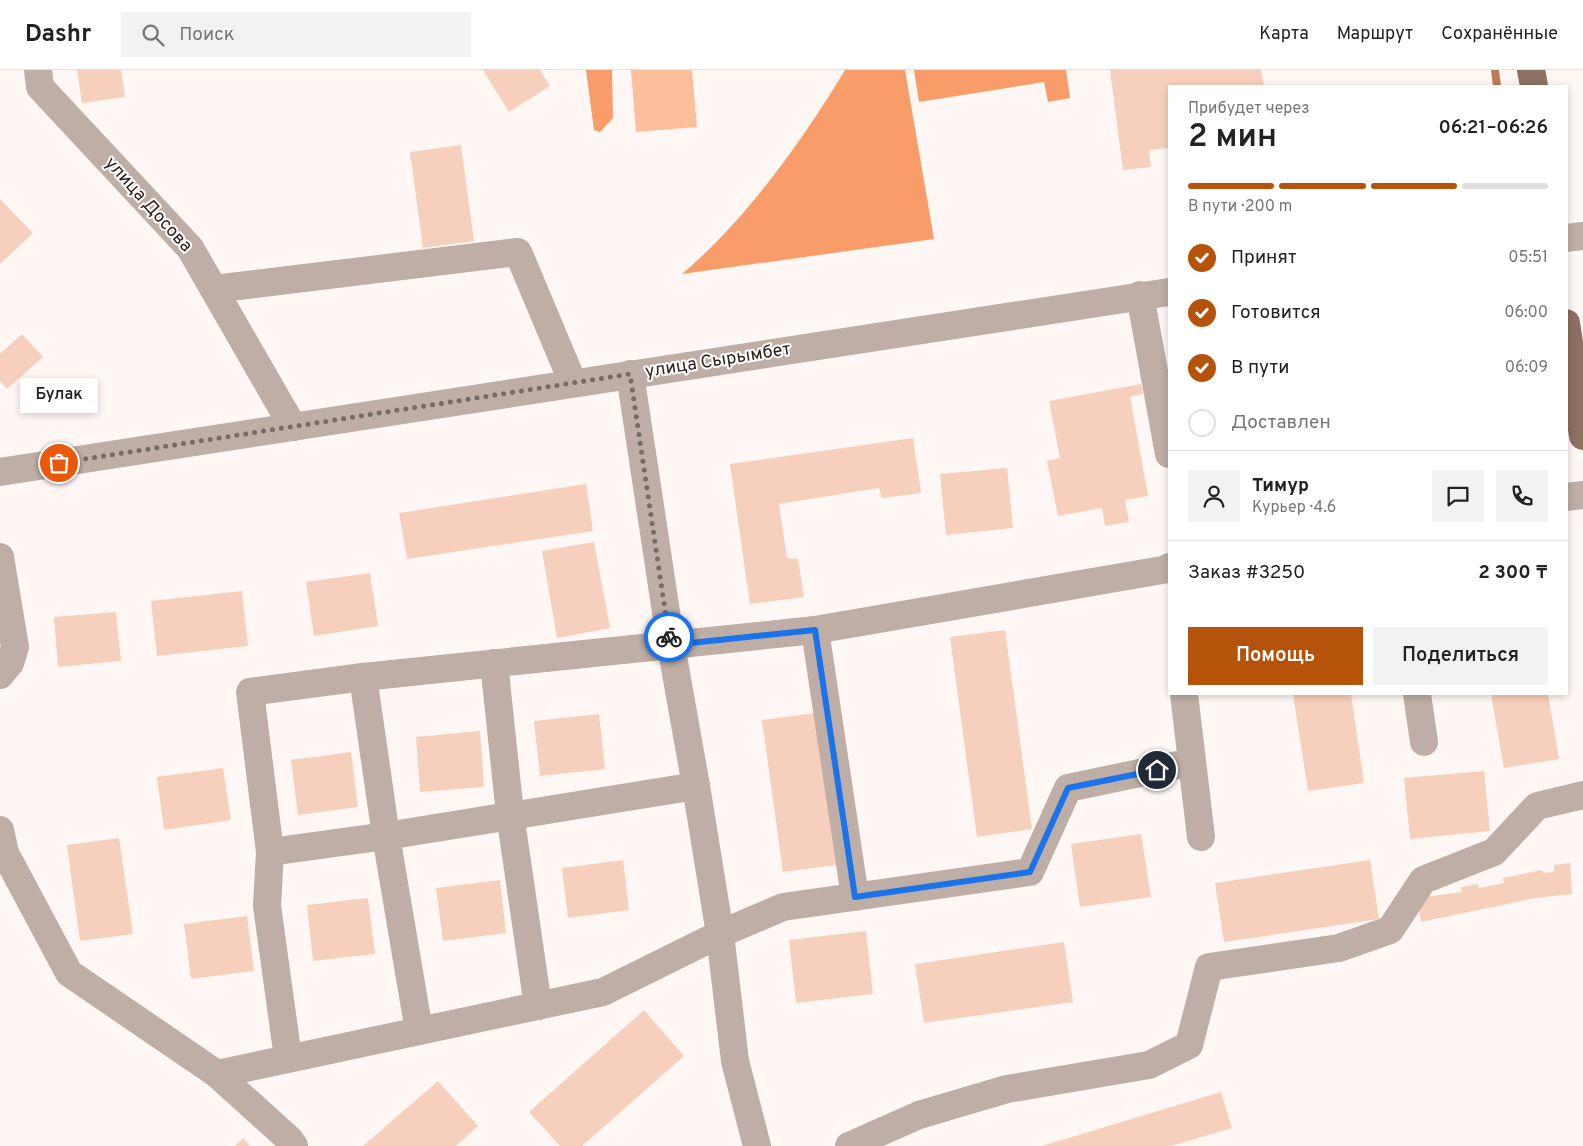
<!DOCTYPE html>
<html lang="ru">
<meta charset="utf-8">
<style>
:root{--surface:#fff;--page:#f2f2f2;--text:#222;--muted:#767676;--line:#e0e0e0;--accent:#b45309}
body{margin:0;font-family:Overpass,sans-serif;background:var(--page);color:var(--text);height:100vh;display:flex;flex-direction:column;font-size:19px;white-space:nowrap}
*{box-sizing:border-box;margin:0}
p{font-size:16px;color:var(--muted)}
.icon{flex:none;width:28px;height:28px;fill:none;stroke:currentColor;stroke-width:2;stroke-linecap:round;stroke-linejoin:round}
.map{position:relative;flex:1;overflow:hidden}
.drawer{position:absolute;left:1168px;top:15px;width:400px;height:610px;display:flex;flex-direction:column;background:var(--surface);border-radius:0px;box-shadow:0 2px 8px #0003}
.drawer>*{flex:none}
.pin{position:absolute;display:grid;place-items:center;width:42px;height:42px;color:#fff;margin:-21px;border:2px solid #fff;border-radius:50%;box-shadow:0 1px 5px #0007}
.courier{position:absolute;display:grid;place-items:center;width:50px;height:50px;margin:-25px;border:4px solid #1a73e8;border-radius:50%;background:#fff;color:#222;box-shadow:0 1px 6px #0007}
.bubble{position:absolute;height:35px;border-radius:0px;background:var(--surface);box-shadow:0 2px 8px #0003;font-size:16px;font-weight:600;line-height:35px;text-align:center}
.head em{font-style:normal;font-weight:600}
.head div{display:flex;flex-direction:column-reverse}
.head{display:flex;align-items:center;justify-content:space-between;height:85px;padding:0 20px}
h1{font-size:32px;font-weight:600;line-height:38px}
.bar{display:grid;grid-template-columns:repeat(4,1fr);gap:8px 5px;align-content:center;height:60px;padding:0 20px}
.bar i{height:6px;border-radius:4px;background:var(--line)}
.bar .on{background:var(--accent)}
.bar p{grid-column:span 4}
.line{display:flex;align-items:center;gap:12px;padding:0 20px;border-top:1px solid var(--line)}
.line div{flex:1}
.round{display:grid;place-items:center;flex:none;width:52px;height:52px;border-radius:0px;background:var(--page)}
ol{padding:0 20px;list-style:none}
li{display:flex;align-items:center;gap:15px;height:55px}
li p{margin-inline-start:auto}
li .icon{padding:5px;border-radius:50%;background:var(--accent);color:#fff;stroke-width:4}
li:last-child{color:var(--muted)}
li i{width:28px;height:28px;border:2px solid var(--line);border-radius:50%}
.primary-button{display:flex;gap:10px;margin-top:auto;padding:10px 20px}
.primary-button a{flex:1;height:58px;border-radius:0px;background:var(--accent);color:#fff;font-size:20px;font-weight:600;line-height:58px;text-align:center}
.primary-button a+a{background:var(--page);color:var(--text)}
header{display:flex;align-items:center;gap:30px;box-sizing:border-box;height:70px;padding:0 25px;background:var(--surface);border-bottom:1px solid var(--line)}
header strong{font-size:24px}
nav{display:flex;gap:28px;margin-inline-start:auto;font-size:18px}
.search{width:350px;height:45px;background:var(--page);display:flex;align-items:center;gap:12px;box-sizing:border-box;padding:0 18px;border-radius:0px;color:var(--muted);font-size:19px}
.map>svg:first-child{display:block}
.green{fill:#fdbe9c}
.forest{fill:#f89c69}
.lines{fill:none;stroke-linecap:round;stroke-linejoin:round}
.stream{stroke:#be7a54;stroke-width:8}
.building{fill:#f6d0bc}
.minor{stroke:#beaea5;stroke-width:28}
.major{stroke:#8c7061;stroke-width:28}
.done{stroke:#776b65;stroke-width:5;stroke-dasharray:0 9}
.route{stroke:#1a73e8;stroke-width:6}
.labels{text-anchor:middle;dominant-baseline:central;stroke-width:4;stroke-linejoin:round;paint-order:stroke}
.street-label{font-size:18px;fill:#2e2019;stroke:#fff}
</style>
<header>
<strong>Dashr</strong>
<div class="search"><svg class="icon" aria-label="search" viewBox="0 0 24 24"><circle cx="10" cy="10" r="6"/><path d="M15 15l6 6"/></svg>Поиск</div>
<nav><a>Карта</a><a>Маршрут</a><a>Сохранённые</a></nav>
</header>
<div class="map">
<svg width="1583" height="1076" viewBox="0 0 1583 1076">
<rect width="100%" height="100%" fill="#fef7f3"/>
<polygon class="green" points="631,0 692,0 697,57 636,62"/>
<g class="forest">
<polygon points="586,0 612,0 613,48 600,62 594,60"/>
<path d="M845,0H905L934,169L682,204C744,152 803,70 845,0Z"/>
<polygon points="914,0 1066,0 1070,28 1048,32 1044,12 919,32"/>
</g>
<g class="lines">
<polyline class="stream" points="1495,0 1497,16"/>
</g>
<g class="building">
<polygon points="77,0 121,0 125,27 82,33"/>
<polygon points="483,0 540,0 550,16 509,42"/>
<polygon points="1110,0 1261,0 1264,16 1169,16 1169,78 1149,80 1151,97 1123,100"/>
<polygon points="461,75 474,171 423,178 410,82"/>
<polygon points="0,129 33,163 0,194"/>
<polygon points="22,264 43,287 7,319 0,311 0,284"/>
<polygon points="1141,314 1143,324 1130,327 1148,426 1125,430 1129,452 1105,456 1102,438 1058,446 1047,391 1060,388 1049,331"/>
<polygon points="913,368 921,423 882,428 879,418 779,434 787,488 798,489 804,527 750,534 730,394"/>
<polygon points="1007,398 1013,458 946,465 940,404"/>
<polygon points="586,414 593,461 407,489 399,443"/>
<polygon points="594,472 610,558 557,568 542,481"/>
<polygon points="370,503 378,556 314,566 306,512"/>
<polygon points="242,521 248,576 157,586 151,531"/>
<polygon points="116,542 121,591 58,597 54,547"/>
<polygon points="1005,560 1032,759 977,767 950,567"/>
<polygon points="1293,624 1351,624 1364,713 1308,721"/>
<polygon points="1491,624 1548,624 1559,689 1504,698"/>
<polygon points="815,643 836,795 783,802 762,650"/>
<polygon points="599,644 605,699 540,706 534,651"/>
<polygon points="480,661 484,717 420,722 416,667"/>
<polygon points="351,682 358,737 298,745 291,690"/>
<polygon points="223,698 231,750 164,760 157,707"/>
<polygon points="1484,701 1490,761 1410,769 1404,708"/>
<polygon points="1141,764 1151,827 1080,837 1071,774"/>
<polygon points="119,768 133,864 80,871 67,775"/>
<polygon points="623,790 629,840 568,848 562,798"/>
<polygon points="1370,790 1379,849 1224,872 1215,813"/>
<polygon points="1570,793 1572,824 1535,828 1421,852 1417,828 1462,822 1461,817 1478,814 1479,818 1504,813 1503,808 1542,800 1543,803 1554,802 1554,795"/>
<polygon points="500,810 506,863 443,871 436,818"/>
<polygon points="368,828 375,884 313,891 307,835"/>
<polygon points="247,846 254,901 191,909 184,854"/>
<polygon points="866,861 873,924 796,933 789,870"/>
<polygon points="1064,872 1073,932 924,953 915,894"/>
<polygon points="644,940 684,986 582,1076 560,1076 529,1042"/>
<polygon points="438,1011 478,1056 456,1076 363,1076"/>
<polygon points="1221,1022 1232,1058 1171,1076 1042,1076"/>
<polygon points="243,1068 250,1076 235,1076"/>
</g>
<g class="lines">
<g class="minor">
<polyline points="38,0 40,17 190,178 293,357"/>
<polyline points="1566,168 1583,166"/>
<polyline points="214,219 518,182 573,313"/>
<polyline points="1140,225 1169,384"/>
<polyline points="0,402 1169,222"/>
<polyline points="1566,427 1583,425"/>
<polyline points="0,487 15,577 10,593 0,605"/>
<polyline points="815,560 855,827"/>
<polyline points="494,593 510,744 538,936"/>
<polyline points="363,607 386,766 419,961"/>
<polyline points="1184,624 1201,767"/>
<polyline points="1417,624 1424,672"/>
<polyline points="0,760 5,783 69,903 217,1004 603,922 720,864 696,716 671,575 630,304"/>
<polyline points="270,782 386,766 696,716"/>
<polyline points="288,988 267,836 270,782 250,622 363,607 815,560 1168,499 1169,497"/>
<polyline points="217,1004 290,1070 294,1076"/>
<polyline points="757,1076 735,991 720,864 783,837 1030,802 1068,718 1192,692"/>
<polyline points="849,1076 919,1045 1007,1019 1149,995 1189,975 1209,897 1339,878 1390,860 1423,810 1494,782 1537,736 1583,725"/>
</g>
<g class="major">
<polyline points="1531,0 1534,16"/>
<polyline points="1566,253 1583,366"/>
</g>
</g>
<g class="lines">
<polyline class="done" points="59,393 630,304 669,567"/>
<polyline class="route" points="669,567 671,575 815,560 855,827 1030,802 1068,718 1157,700"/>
</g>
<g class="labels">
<g class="street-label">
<text transform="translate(148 135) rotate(48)">улица Досова</text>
<text transform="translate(718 291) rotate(-9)">улица Сырымбет</text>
</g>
</g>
</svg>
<div class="pin" style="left:59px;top:393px;background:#ea580c"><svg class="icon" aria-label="bag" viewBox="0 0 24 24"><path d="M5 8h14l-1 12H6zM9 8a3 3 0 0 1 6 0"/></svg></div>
<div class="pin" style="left:1157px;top:700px;background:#1f2937"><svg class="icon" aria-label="home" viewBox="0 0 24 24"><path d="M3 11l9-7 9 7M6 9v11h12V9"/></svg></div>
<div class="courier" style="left:669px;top:567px"><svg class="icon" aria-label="bike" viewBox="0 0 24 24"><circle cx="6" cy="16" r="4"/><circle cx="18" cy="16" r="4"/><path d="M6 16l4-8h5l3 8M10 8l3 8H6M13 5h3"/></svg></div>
<div class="bubble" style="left:20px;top:308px;width:78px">Булак</div>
<section class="drawer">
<div class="head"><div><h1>2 мин</h1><p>Прибудет через</p></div><em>06:21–06:26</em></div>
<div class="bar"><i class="on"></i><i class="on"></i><i class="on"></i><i></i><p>В пути · 200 m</p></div>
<ol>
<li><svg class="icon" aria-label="check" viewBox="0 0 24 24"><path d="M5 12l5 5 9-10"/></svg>Принят<p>05:51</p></li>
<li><svg class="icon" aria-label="check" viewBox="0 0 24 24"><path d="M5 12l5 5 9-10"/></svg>Готовится<p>06:00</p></li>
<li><svg class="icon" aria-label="check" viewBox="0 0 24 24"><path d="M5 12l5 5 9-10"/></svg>В пути<p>06:09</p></li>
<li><i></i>Доставлен</li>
</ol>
<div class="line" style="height:90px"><a class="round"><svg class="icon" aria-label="person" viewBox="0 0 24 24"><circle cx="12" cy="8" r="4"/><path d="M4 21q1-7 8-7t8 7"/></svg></a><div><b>Тимур</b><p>Курьер · 4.6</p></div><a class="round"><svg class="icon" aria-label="chat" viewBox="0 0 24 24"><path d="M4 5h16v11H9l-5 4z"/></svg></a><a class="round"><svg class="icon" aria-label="phone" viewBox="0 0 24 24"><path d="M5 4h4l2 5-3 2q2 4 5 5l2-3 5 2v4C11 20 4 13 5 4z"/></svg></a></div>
<div class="line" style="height:65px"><div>Заказ #3250</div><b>2 300 ₸</b></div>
<div class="primary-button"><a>Помощь</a><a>Поделиться</a></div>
</section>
</div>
